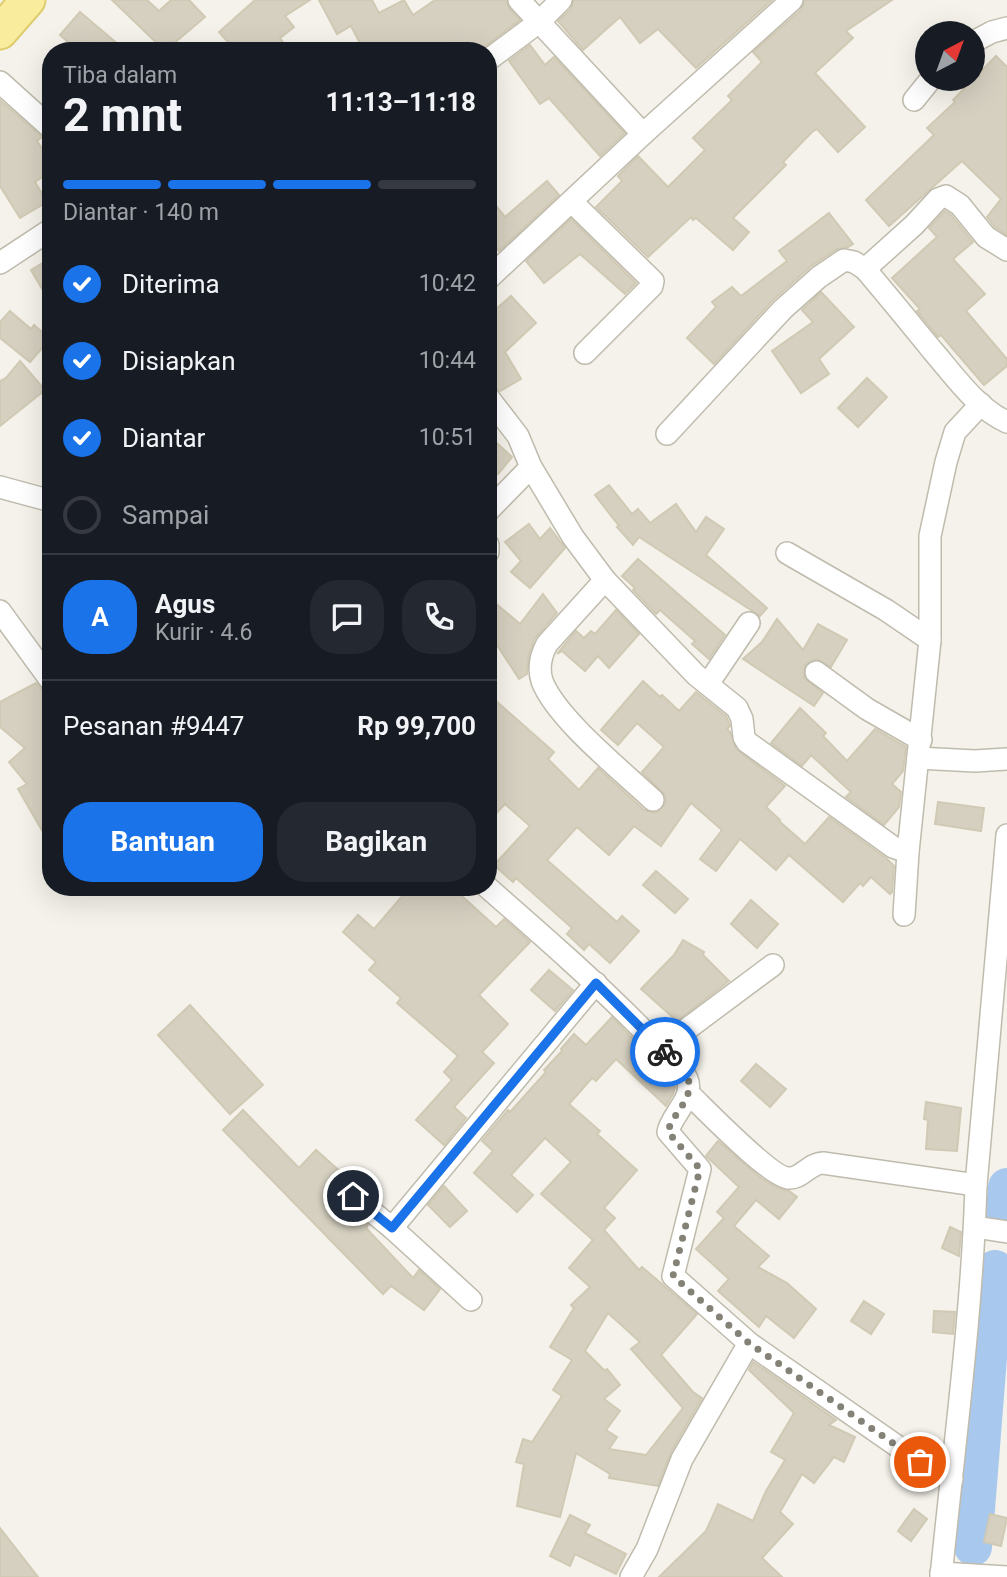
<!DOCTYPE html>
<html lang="id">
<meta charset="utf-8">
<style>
:root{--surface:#171b24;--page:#242831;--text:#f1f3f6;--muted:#9ea1a6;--line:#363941;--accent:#1a73e8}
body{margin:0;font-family:Roboto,sans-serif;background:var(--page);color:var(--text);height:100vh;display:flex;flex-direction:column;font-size:26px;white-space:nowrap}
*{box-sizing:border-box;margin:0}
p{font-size:23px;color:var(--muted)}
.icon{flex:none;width:38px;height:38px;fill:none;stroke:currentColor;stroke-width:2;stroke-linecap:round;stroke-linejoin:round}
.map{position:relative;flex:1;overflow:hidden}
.panel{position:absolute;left:42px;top:42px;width:455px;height:854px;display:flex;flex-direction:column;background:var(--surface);border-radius:28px;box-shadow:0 7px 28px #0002}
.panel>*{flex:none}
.needle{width:46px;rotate:41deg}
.controls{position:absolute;left:915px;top:21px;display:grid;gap:14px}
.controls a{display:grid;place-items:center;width:70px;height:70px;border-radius:50%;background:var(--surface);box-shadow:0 7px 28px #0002;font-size:35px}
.pin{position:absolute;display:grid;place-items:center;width:60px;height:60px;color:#fff;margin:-30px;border:4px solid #fff;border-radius:50%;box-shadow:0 2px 7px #0007}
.courier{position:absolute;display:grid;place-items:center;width:70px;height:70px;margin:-35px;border:5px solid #1a73e8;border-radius:50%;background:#fff;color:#222;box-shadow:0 2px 9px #0007}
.head em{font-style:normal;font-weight:700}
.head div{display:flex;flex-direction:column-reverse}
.head{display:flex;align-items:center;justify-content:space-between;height:119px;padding:0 21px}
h1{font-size:46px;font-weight:700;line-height:52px}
.bar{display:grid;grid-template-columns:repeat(4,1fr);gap:10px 7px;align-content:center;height:84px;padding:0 21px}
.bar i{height:9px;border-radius:5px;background:var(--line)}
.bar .active{background:var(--accent)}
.bar p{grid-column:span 4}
.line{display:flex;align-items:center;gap:18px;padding:0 21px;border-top:2px solid var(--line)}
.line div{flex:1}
.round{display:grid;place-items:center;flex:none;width:74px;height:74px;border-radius:28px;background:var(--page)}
ol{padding:0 21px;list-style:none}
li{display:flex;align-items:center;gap:21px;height:77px}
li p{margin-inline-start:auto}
li .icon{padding:7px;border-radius:50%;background:var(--accent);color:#fff;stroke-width:4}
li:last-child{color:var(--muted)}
li i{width:38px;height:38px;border:4px solid var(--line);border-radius:50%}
.cta{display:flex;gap:14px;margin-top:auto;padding:14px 21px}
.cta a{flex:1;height:80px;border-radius:28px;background:var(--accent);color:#fff;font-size:28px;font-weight:700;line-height:80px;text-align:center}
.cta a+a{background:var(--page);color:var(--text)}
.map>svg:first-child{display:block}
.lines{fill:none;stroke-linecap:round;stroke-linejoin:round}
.river{stroke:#a9c8ed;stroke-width:38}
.building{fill:#d5d0c0;stroke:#d0c9b3;stroke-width:2;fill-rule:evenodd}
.minor-casing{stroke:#bfbbad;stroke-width:24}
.primary-casing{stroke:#dfcc6d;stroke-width:37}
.minor{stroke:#fff;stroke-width:21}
.primary{stroke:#faec9d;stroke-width:33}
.done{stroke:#848176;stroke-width:7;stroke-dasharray:0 12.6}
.route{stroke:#1a73e8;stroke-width:9}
</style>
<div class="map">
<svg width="1007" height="1577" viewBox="0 0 1007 1577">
<rect width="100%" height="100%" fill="#f4f2ea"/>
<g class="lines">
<g class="river">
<polyline points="1004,1217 1007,1187"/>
<polyline points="973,1547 995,1269"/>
</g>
</g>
<g class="building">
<polygon points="112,0 147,0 159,11 171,0 189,0 205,17 165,51"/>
<polygon points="255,0 310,0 285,16 294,27 280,38 289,51 236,51 219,32"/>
<polygon points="319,0 372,0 379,13 404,0 413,15 435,0 506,0 509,8 520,20 479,51 364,51 351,26 337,34"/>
<polygon points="574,0 772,0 696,68 658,29 640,43 620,17 583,50 558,21 571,9"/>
<polygon points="805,0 892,0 846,31 853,38 815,73 865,127 838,152 817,129 812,132 783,162 786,165 733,218 749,232 733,250 696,218 693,220 691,217 648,257 596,207 622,181 618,176 638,156 668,187 705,150 693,138 732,100 728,96 762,62 753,52 801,10"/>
<polygon points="80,12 126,51 61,51 68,42 60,35"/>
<polygon points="530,45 545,65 554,57 625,133 600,156 549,98 540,104 509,61"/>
<polygon points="996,56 1007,67 1007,235 995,227 987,217 1001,199 962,161 889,226 866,200 934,135 927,128 955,102 953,100"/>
<polygon points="0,100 42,137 37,141 51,161 51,171 35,182 47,202 20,218 0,186"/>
<polygon points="547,181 559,195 499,251 488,238 488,196 505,217"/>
<polygon points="945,211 951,215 973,242 953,259 985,294 966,311 1007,359 1007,366 984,385 941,335 938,337 917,311 920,309 892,278 937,237 929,228"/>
<polygon points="829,213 853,244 848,247 837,249 810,267 773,300 714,364 687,338 716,307 712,302 732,287 741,296 787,261 779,251"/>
<polygon points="571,219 636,283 625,294 580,254 544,283 526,261"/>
<polygon points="51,258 51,304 31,270"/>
<polygon points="821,292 854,327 819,359 829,374 801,393 772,351 813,322 802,310"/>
<polygon points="511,296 536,323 505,352 521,379 500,391 494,385 488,384 488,316"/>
<polygon points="10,311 31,329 34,325 50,339 30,362 0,338 0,322"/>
<polygon points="20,361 45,390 0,426 0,381 6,378"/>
<polygon points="867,378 887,397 858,427 838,408"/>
<polygon points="488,435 512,457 498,474 488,465"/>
<polygon points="609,485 632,514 638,509 650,523 676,504 696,532 706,517 724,529 706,555 767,608 760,616 639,537 633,545 617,527 619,526 595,495"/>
<polygon points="529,524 540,539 550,528 565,548 530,588 511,572 521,561 505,542"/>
<polygon points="638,559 725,635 709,659 692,644 695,641 660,610 656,614 633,590 635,588 622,576"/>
<polygon points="543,594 557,613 535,638 529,654 527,674 519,679 488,631 488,597 520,624"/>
<polygon points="616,610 639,634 609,668 598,656 585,671 562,651 557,654 576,631 584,638 591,631 595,634"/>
<polygon points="777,619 803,650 818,624 847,640 831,667 817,659 805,665 804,678 823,693 814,706 743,659 762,642"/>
<polygon points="643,681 660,697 662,695 679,711 696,692 726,716 730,726 727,729 730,732 736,749 785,786 766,807 780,820 779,821 805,844 829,817 887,859 894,866 892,892 890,894 871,877 863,886 860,883 843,902 789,855 776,870 740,839 716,871 700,859 722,830 691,803 661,846 634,826 609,855 577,827 547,860 617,922 622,916 639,931 610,963 589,944 584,950 567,934 572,928 516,878 513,882 494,865 530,826 505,804 488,822 488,694 554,752 548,759 579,790 598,768 644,810 656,813 666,803 665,795 642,772 664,747 637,723 618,745 601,730"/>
<polygon points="36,683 45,693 51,694 51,846 18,789 27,784 9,762 25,748 0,727 0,702"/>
<polygon points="800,708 826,733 823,736 847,761 875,729 906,747 903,771 892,784 901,792 899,807 884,825 846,797 851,792 811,755 802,766 771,743"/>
<polygon points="938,802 984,808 981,831 935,824"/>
<polygon points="656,871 688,899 675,913 643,885"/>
<polygon points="410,887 452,887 496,927 504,919 530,942 479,995 508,1024 482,1052 494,1063 454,1107 466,1118 444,1145 416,1120 452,1080 444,1072 458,1056 397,1003 401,998 369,970 376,962 343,932 358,915 374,929"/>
<polygon points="751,900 778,924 757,948 731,924"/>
<polygon points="683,940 704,952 703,955 729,981 677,1021 641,989 674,955"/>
<polygon points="549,970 573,990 555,1011 531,990"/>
<polygon points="190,1005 263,1085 230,1114 158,1035"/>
<path d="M612,1017L670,1077L675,1087L673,1094L666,1106L616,1059L596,1081L592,1078L569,1104L600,1131L597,1134L637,1170L604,1208L615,1218L604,1230L639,1270L642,1267L697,1314L661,1355L693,1392L702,1398L671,1452L658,1486L609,1478L610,1474L576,1453L560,1517L517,1506L524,1464L516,1462L523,1439L532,1442L562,1396L553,1390L572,1360L550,1347L574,1308L571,1305L590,1287L569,1268L593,1240L541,1194L571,1162L545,1138L511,1175L533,1195L517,1212L474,1173L493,1151L482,1141L508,1110L510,1112L546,1072L544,1070L562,1051L561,1049L574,1034L586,1045ZM608,1313L640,1342L631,1349L683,1408L646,1455L609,1449L617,1437L606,1430L620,1411L604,1399L620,1385L607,1369L605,1371L585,1351Z"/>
<polygon points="756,1064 786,1089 770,1107 741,1081"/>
<polygon points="926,1102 961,1108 957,1151 926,1149 928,1120 924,1119"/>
<polygon points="243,1110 299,1168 316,1150 353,1183 343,1187 340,1193 344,1206 368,1225 366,1228 413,1278 419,1270 440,1289 424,1310 391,1286 383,1294 223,1130"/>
<polygon points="718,1141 761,1178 776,1187 789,1191 797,1197 779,1219 756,1200 734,1226 769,1256 758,1267 787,1283 816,1309 794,1338 766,1316 759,1327 718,1291 729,1279 696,1249 724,1218 717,1212 739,1187 706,1156"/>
<polygon points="444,1186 467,1211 450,1227 428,1205"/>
<polygon points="950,1227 961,1232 959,1256 942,1248"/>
<polygon points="864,1301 884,1314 871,1334 851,1321"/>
<polygon points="934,1311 955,1312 953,1334 933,1332"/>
<polygon points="753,1362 836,1420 829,1425 855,1437 844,1462 834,1457 814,1483 802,1474 780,1512 793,1524 762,1558 782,1577 659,1577 706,1531 718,1504 753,1521 766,1491 785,1460 771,1452 794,1413 749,1370"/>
<polygon points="914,1509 927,1519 911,1541 898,1531"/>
<polygon points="990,1514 1007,1518 1001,1546 984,1542"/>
<polygon points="570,1515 590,1525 585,1533 626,1554 616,1574 575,1554 570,1566 550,1556"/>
<polygon points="0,1528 38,1577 0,1577"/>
</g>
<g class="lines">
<g class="minor-casing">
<g id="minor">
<polyline points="519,0 643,134"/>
<polyline points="973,42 992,32 1007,28"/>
<polyline points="488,60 539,22 561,0"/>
<polyline points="0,82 51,128"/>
<polyline points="914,100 931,79"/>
<polyline points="572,202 653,281 652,286 585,353"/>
<polyline points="0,263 47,232"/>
<polyline points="865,269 914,225 938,199 946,196 960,205 986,237 1007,250"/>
<polyline points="488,279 643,134 792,0"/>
<polyline points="488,397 518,436 531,467 573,537 605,580 696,675 737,708 742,719 744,737 747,742 893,847 908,852 930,640 930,536 946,462 955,432 981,404"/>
<path d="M667,434L783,309L819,277L844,260L854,262L865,269C888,296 910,323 932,350C953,374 977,409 1007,422"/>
<polyline points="0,487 44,499"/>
<polyline points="488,511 531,467"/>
<polyline points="488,545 488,552"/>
<polyline points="787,553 886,610 930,640"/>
<path d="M605,580L547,644C541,655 538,668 542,681C556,718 622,771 653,800"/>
<polyline points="0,611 51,681"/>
<polyline points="816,672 867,709 921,740"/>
<polyline points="708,684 749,623"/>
<polyline points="918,758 975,761 1007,759"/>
<path d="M487,887C542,935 597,983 648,1035C658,1045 683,1068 687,1079C695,1098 671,1115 668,1132L700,1169L673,1276L749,1343L682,1459L647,1549L631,1577"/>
<polyline points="904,915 908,852"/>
<polyline points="664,1051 687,1029 773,965"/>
<path d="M688,1093C705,1109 771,1178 789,1178C801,1179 810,1163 823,1163L976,1185"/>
<polyline points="353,1196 392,1228 471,1300"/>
<polyline points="975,1227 1007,1232"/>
<polyline points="392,1228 596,983"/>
<polyline points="749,1343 920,1462 952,1479"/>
<polyline points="941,1573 1007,1577"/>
<path d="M941,1577C954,1446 972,1316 976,1185L1007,835"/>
</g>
</g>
<g class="primary-casing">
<polyline id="primary" points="0,32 28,0"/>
</g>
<use href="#minor" class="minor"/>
<use href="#primary" class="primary"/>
</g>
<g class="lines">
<path class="done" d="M665,1052C671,1060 684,1070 688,1079C695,1098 671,1115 668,1132L700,1169L673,1276L749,1343L920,1462"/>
<polyline class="route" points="353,1196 392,1228 596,983 665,1052"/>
</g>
</svg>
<div class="controls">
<a><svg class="needle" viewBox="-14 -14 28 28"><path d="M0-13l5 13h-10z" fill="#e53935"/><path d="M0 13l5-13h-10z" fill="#9ea1a6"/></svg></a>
</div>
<div class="pin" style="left:920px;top:1462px;background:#ea580c"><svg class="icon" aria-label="bag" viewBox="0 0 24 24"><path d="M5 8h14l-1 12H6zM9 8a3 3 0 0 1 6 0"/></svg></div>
<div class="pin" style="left:353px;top:1196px;background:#1f2937"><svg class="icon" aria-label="home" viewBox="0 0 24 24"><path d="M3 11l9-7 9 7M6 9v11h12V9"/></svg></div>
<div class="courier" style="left:665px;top:1052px"><svg class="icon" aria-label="bike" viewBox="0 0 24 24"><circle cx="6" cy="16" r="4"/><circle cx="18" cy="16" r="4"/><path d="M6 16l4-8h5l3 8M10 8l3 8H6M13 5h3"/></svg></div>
<section class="panel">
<div class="head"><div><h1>2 mnt</h1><p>Tiba dalam</p></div><em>11:13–11:18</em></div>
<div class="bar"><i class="active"></i><i class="active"></i><i class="active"></i><i></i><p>Diantar · 140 m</p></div>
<ol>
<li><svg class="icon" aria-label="check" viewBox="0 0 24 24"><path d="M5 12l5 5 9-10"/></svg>Diterima<p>10:42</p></li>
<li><svg class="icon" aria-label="check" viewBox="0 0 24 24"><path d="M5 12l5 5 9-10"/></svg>Disiapkan<p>10:44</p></li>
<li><svg class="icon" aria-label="check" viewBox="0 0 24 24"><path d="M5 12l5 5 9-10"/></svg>Diantar<p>10:51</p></li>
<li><i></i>Sampai</li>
</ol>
<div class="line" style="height:126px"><b class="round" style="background:var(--accent);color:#fff">A</b><div><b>Agus</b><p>Kurir · 4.6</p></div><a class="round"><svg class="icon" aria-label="chat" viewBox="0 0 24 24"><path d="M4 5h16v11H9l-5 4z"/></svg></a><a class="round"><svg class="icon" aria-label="phone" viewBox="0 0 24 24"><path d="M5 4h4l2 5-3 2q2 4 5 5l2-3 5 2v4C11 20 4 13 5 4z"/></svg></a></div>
<div class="line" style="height:91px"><div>Pesanan #9447</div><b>Rp 99,700</b></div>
<div class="cta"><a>Bantuan</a><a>Bagikan</a></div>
</section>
</div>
